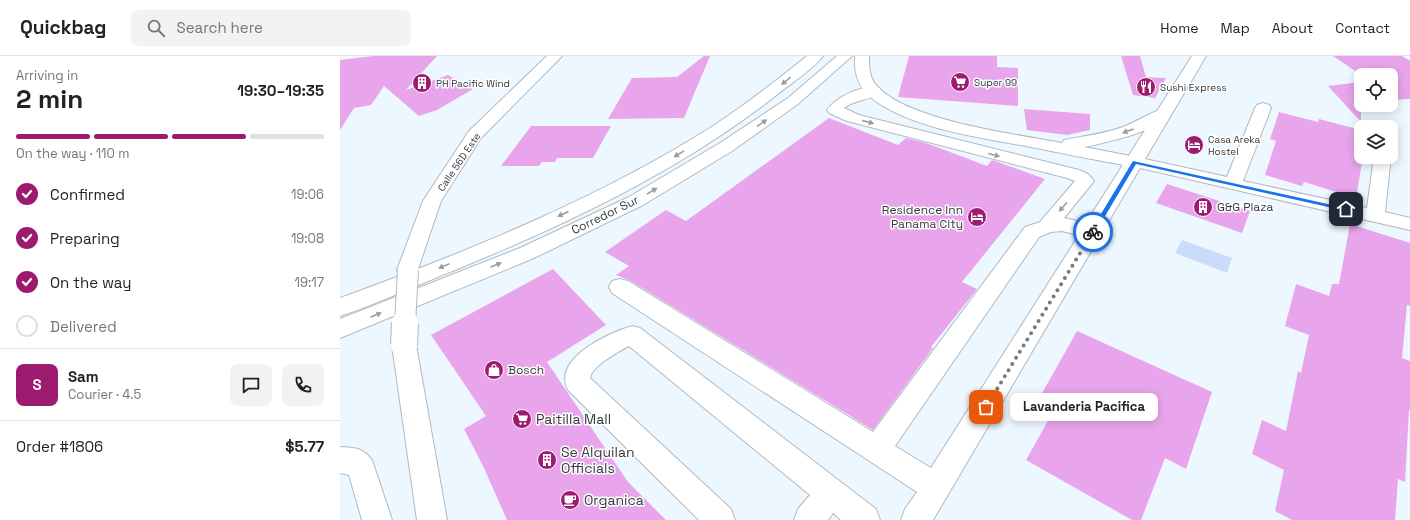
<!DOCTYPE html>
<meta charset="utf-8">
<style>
:root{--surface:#fff;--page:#f2f2f2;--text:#222;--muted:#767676;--line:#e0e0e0;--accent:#9c1b6f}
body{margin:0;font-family:"Space Grotesk",sans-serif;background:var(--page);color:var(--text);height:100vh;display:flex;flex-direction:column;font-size:15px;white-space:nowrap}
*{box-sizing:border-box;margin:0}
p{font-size:13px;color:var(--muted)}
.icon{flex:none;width:22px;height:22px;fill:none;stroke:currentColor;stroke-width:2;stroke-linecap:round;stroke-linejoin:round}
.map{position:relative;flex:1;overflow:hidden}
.sheet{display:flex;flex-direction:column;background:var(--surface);width:340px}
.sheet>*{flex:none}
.controls{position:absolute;left:1014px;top:12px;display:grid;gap:8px}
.controls a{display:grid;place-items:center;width:44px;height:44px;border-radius:8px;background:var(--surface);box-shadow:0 2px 10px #0003;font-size:20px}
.pin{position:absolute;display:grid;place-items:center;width:34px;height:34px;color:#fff;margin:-17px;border-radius:8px;box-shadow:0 2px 6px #0006}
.courier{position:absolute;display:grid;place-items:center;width:40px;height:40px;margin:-20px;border:3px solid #1a73e8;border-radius:50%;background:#fff;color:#222;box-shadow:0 1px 5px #0007}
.bubble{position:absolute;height:28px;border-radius:8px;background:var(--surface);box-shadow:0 2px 10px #0003;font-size:13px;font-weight:600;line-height:28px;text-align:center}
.head em{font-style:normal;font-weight:600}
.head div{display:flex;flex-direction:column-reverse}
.head{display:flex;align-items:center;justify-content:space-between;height:68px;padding:0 16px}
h1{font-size:26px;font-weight:600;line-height:30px}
.bar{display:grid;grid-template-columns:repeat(4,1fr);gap:6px 4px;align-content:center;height:48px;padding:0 16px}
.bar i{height:5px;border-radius:3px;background:var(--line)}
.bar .active{background:var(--accent)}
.bar p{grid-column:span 4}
.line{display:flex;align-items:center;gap:10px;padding:0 16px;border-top:1px solid var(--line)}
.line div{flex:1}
.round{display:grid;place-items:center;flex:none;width:42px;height:42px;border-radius:8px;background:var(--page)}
ol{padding:0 16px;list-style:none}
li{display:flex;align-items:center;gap:12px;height:44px}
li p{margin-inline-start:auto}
li .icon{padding:4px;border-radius:50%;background:var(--accent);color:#fff;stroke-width:4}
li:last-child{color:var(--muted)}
li i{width:22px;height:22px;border:2px solid var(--line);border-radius:50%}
header{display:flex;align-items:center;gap:24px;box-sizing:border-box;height:56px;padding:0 20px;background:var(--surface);border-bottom:1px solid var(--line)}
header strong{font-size:19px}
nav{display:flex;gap:22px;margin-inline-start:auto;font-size:14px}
.search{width:280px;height:36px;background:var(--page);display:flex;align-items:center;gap:10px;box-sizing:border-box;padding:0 14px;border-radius:8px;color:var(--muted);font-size:15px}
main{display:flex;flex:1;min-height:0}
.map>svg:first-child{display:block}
.water{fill:#cbdbfb}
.building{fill:#e9a5eb}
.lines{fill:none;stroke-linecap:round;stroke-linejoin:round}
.minor-casing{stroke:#b0b9c0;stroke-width:2}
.highway-casing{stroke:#b0b9c0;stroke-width:2}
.minor{fill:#fff;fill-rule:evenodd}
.highway{fill:#fff;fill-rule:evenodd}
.minor-bridge-far1-casing{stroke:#b0b9c0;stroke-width:22;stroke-linecap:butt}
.minor-bridge-casing{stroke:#b0b9c0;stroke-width:28;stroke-linecap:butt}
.minor-bridge-far1{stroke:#fff;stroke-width:20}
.minor-bridge{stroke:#fff;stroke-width:26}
.oneway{fill:#9a9c9e}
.route{fill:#1a73e8}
.done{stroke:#767c81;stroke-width:4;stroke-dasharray:0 7.2}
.labels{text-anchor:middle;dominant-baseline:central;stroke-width:3;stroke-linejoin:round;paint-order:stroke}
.far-poi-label{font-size:10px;fill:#363a3d;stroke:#fff;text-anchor:start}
.far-street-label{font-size:10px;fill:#363a3d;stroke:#fff}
.poi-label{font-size:12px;fill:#363a3d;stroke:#fff;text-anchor:start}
.street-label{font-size:12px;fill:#363a3d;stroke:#fff}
.near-poi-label{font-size:14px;fill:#363a3d;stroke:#fff;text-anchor:start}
</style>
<header>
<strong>Quickbag</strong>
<div class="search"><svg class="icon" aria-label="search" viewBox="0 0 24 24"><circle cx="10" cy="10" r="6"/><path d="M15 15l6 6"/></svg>Search here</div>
<nav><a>Home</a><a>Map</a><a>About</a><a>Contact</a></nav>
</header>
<main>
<section class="sheet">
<div class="head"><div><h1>2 min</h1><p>Arriving in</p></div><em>19:30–19:35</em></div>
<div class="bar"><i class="active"></i><i class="active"></i><i class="active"></i><i></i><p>On the way · 110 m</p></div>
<ol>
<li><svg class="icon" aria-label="check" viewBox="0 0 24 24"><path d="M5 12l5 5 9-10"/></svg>Confirmed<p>19:06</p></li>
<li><svg class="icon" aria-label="check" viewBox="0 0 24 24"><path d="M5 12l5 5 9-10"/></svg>Preparing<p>19:08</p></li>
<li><svg class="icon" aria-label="check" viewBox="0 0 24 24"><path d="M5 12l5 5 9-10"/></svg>On the way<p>19:17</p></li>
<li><i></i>Delivered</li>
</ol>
<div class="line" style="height:72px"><b class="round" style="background:var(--accent);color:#fff">S</b><div><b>Sam</b><p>Courier · 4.5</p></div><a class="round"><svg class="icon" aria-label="chat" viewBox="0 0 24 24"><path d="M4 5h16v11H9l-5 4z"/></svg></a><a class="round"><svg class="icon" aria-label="phone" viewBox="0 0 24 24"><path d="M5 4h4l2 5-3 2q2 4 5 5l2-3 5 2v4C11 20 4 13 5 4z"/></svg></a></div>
<div class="line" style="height:52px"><div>Order #1806</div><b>$5.77</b></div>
</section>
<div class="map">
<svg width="1070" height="464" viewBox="0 0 1070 464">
<rect width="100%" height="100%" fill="#edf7ff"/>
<polygon class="water" points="842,184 892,202 887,217 835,197"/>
<g class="building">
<polygon points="34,0 97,0 66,34 108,19 133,33 97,54 79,60 44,30 31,49 14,52 0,74 0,4"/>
<polygon points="364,0 370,0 344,62 268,63 292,22 337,21"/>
<polygon points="569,0 657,0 657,11 678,12 678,50 558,41"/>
<polygon points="781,0 800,0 806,21 826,22 815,42 793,39"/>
<polygon points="993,0 1062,0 1070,5 1070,43 1051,44 1051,19 1021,19"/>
<polygon points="1021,26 1021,66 988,30"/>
<polygon points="684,53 750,58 750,74 727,79 687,74"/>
<polygon points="939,56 978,66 979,63 1021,74 1021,101 1023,101 1016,142 964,126 962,130 925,119 936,85 930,83"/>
<polygon points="489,62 558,89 566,82 586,87 647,110 652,104 705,123 622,226 637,233 591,291 593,292 533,374 289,224 276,219 289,210 265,196 326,154 346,165"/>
<polygon points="191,70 271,70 253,102 217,102 215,106 202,106 199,110 161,110"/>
<polygon points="827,128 910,155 902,177 816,147"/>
<polygon points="1010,168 1070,187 1070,250 1067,249 1062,302 1070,305 1070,354 1069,354 1065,426 1058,423 1055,464 952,464 935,455 944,414 912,398 922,364 946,375 958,315 961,317 969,279 945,270 956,228 989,240 992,228 999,228"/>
<polygon points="213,213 266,269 207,306 288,426 326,464 167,464 144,412 124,373 146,360 91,279"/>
<polygon points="737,275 872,336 846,413 825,402 801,464 792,464 686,404 718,347 701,339"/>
</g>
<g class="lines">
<g class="minor-casing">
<g id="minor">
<polygon points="207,0 222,0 141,82 101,145 76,219 68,222 60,219 57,214 83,145 129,75"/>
<path d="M852,0H866L805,103L887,121L915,52L917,49L923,47L929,49L931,52L903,125L1027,152L1034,101L1051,100L1045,156L1070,162V174L800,112L593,464H561L565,453L577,436L272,237L269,231L272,225L280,223L288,225L533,376L685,171L700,166L735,125L727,122L507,65L489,57L487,54C496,41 523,28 539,32L542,35C536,43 514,44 504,52L519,59L739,114L748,118L754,125L724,162L746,167ZM722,175L739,179L591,412L555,390L699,181L711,176Z"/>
<path d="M292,270L300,272L536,453L540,464H501L493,457L488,464H454L458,453L470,439L289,290C279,295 251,311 250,322L391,453L395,464H359L228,334C212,302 269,277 292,270Z"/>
<polygon points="64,279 72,282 76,289 107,464 77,464 52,289 56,282"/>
<path d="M0,391C15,392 22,391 32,404L52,464H22L9,419L0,417Z"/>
</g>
</g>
<g class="highway-casing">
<g id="highway">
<path d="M467,0H483C475,12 446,31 434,41C339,115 227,168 115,214C77,229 39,247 0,260V242C127,196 255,144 370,72C404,50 436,25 467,0Z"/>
<polygon points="497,0 512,0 458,48 392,95 303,149 194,202 0,282 0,263 180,192 289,141 380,87 448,42"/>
<path d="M515,0H529C529,10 529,21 536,29C564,63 667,77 711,85L722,87L724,84C744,80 763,78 783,71C796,66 809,57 823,53L829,55L831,58C819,75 764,87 744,91L801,102L804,106L801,110L795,111C760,105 726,98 691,91C643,82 565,72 528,39C517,28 514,15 515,0Z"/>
</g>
</g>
<use href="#minor" class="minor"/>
<use href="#highway" class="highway"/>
<g class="minor-bridge-far1-casing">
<polyline id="minor-bridge-far1" points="65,268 68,214"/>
</g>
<g class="minor-bridge-casing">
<polyline id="minor-bridge" points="64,289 65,267"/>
</g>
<use href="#minor-bridge-far1" class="minor-bridge-far1"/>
<use href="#minor-bridge" class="minor-bridge"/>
</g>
<defs><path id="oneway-solid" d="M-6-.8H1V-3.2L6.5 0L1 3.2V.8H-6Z"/></defs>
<g class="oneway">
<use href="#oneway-solid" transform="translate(446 25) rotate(141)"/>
<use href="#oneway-solid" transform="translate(528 66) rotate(15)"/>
<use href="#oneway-solid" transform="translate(422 67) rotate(-35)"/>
<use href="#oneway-solid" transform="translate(788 75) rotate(160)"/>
<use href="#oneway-solid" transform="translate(339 98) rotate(149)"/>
<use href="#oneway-solid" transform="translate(654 99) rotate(14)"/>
<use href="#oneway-solid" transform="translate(312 135) rotate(-31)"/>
<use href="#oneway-solid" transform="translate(723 151) rotate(130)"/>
<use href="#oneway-solid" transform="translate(223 158) rotate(155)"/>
<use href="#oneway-solid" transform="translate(156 209) rotate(-23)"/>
<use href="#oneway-solid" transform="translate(104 210) rotate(158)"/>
<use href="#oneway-solid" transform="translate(36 259) rotate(-23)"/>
</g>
<polygon class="route" points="793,105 1006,152 1009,153 1006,155 796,108 755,177 751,177 750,176"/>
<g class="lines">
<polyline class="done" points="646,351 753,176"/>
</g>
<defs>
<g id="supermarket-disc" transform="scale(1)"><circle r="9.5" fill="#9c1b6f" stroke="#fff"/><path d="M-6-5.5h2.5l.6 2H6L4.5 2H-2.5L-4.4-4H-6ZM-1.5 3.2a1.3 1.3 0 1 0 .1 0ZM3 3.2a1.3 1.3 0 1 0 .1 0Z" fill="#fff"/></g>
<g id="building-disc" transform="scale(1)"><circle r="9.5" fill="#9c1b6f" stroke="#fff"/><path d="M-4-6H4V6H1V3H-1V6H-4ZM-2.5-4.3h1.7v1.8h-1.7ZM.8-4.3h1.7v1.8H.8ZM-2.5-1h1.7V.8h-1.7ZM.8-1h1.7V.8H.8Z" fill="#fff"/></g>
<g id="restaurant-disc" transform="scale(1)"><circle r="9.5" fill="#9c1b6f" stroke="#fff"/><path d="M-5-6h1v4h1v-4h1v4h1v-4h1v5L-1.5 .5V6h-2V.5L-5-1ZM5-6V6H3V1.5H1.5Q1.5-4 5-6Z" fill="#fff"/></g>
<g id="hotel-disc" transform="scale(1)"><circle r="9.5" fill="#9c1b6f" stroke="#fff"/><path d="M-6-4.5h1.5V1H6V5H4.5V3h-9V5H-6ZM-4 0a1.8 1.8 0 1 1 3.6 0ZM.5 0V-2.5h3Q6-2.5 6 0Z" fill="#fff"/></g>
<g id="shop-disc" transform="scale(1)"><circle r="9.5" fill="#9c1b6f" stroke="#fff"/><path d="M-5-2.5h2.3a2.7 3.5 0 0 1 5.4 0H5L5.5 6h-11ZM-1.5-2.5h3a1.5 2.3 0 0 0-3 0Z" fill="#fff"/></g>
<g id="cafe-disc" transform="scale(1)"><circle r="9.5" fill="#9c1b6f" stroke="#fff"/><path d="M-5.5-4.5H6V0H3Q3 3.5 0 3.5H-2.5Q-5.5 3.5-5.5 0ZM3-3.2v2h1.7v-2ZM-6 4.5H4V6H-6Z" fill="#fff"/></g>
</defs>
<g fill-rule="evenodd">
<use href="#supermarket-disc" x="620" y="26"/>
<use href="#building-disc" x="82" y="27"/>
<use href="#restaurant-disc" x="806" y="31"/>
<use href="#hotel-disc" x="854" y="89"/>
<use href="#building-disc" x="863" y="151"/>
<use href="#hotel-disc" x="637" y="161"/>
<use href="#shop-disc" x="154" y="314"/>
<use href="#supermarket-disc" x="182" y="363"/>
<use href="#building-disc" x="207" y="404"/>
<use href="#cafe-disc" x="230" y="444"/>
</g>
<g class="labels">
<g class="far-poi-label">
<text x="634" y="26">Super 99</text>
<text x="96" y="27">PH Pacific Wind</text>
<text x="820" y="31">Sushi Express</text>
<text x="868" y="83">Casa Areka<tspan x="868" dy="12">Hostel</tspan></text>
</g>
<g class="far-street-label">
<text transform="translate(119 106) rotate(-56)">Calle 56D Este</text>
</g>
<g class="poi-label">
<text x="877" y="151">G&amp;G Plaza</text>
<text x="623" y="154" text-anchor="end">Residence Inn<tspan x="623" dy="14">Panama City</tspan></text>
<text x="168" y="314">Bosch</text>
</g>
<g class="street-label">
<text transform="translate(265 159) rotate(-26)">Corredor Sur</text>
</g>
<g class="near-poi-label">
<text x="196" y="363">Paitilla Mall</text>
<text x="221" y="396">Se Alquilan<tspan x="221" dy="16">Officials</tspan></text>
<text x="244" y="444">Organica</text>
</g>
</g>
</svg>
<div class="controls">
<a><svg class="icon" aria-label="locate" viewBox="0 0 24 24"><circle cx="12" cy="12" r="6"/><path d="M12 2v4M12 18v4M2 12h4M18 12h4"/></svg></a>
<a><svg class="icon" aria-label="layers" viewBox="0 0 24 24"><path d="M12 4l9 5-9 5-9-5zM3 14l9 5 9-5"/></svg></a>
</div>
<div class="pin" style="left:646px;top:351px;background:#ea580c"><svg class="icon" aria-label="bag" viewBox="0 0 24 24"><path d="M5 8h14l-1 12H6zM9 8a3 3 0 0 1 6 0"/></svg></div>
<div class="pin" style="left:1006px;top:153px;background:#1f2937"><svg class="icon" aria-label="home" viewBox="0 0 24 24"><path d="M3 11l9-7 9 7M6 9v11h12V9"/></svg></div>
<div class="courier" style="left:753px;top:176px"><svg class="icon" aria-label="bike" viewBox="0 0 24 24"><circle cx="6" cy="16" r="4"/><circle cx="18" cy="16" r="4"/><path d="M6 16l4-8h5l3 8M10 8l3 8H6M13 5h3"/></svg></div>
<div class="bubble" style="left:670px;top:337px;width:148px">Lavanderia Pacifica</div>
</div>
</main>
